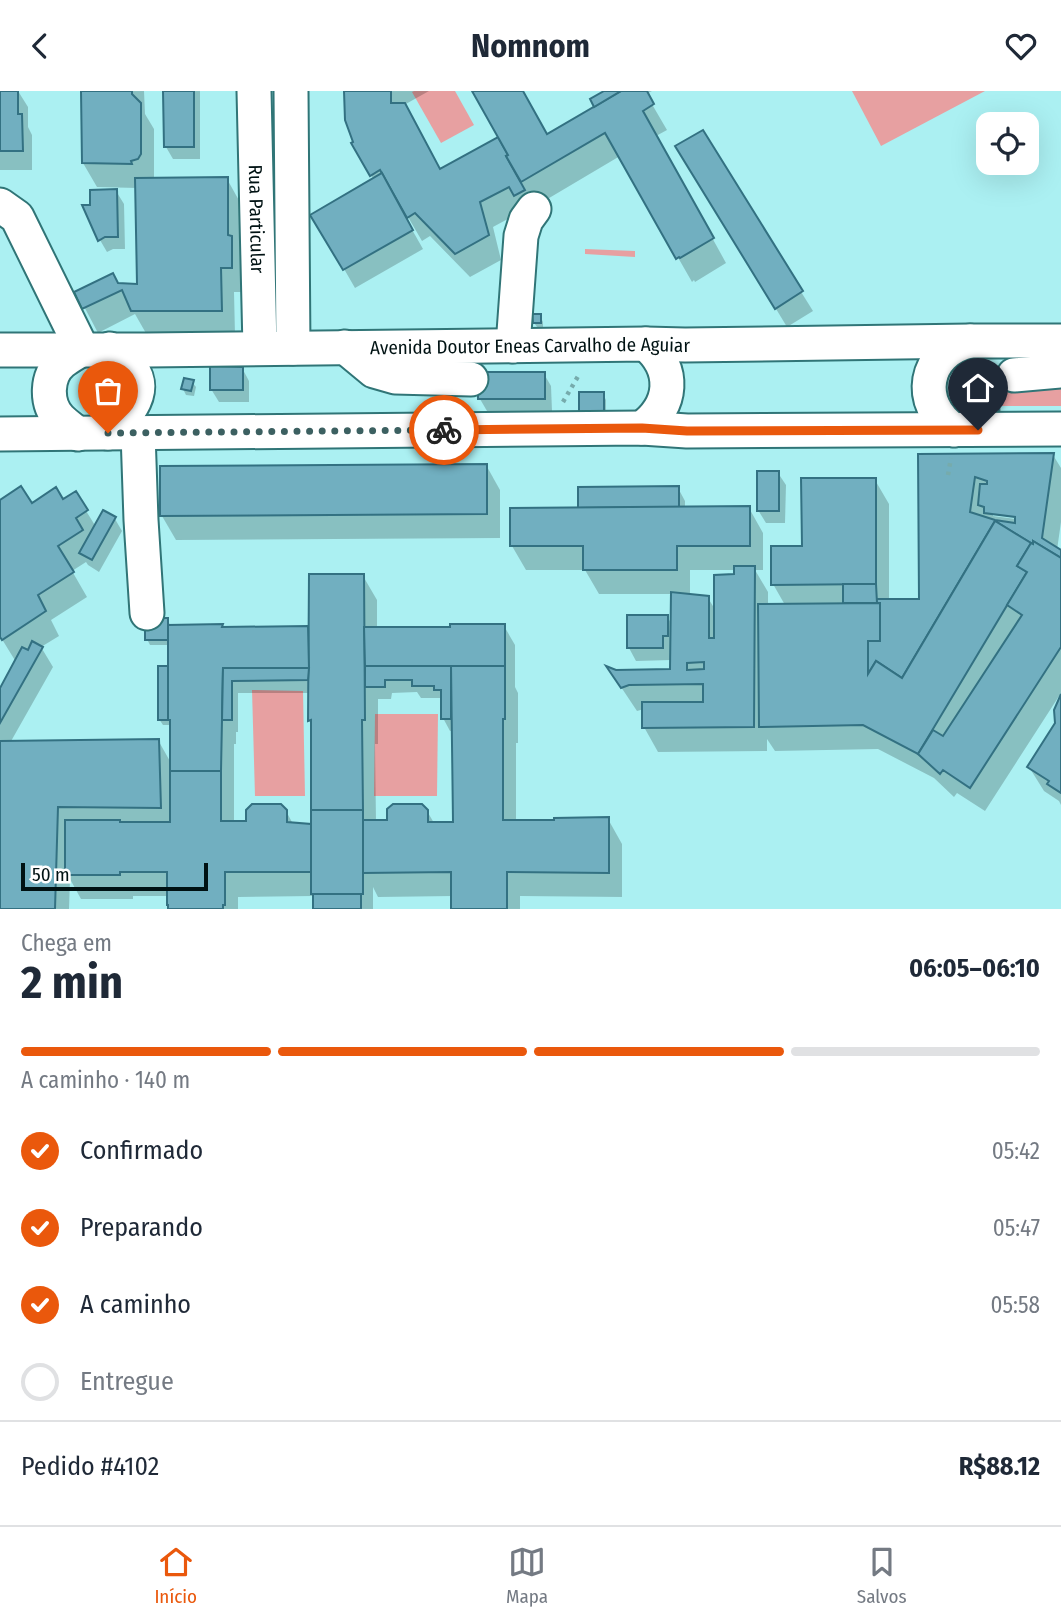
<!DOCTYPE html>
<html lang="pt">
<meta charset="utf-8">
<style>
:root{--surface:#fff;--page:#f2f2f3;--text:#1f2937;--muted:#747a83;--line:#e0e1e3;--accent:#ea580c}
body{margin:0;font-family:"Fira Sans Condensed",sans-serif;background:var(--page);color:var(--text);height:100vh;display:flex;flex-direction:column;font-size:26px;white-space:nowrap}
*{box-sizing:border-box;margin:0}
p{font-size:23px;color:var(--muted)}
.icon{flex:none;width:38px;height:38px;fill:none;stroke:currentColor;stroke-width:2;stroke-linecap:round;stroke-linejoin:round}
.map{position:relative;height:818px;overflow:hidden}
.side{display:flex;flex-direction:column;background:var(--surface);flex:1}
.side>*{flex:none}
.controls{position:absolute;left:976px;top:21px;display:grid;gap:14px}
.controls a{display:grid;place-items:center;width:63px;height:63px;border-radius:14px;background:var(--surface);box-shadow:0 7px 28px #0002;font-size:35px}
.scale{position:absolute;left:21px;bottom:18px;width:187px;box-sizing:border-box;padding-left:7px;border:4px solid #001213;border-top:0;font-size:19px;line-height:24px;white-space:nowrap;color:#001213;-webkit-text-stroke:5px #fff;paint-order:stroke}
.pin{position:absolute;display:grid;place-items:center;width:60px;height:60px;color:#fff;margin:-72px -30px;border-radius:50% 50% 50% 0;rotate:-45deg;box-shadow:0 0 7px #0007}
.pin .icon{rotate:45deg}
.courier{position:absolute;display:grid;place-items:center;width:70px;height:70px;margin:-35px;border:5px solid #ea580c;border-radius:50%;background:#fff;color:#222;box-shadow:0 2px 9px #0007}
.summary em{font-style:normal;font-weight:700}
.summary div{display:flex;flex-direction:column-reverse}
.summary{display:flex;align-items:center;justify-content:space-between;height:119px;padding:0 21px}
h1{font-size:46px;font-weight:700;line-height:52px}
.bar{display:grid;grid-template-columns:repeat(4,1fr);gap:10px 7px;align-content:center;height:84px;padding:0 21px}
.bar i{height:9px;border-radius:5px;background:var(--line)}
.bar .selected{background:var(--accent)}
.bar p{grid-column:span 4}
.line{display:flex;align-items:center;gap:18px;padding:0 21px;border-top:2px solid var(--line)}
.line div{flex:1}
ol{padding:0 21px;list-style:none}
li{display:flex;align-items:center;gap:21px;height:77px}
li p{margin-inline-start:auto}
li .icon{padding:7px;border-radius:50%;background:var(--accent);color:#fff;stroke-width:4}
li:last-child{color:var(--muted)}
li i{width:38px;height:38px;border:4px solid var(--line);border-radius:50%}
header{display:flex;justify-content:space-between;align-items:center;height:91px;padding:0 21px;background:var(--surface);font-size:32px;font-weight:700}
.dock{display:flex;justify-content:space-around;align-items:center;height:98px;border-top:2px solid var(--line);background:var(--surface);font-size:19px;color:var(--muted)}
.dock a{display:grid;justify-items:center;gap:4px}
.dock .selected{color:var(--accent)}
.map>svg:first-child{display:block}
.green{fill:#e7a0a1}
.shadow{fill:#0003;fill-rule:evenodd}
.building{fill:#71afc0;stroke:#337182;stroke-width:2;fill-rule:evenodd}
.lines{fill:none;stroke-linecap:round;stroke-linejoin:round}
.minor-casing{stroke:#307577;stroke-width:37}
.path{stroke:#76abac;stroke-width:4.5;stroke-dasharray:3.5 5;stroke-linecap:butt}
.minor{stroke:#fff;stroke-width:33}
.done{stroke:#3c6061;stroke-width:7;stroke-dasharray:0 12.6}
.route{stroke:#ea580c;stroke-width:9}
.labels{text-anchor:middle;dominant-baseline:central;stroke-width:5;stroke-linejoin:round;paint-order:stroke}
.street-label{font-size:19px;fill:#001213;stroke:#fff}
</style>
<header><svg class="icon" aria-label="back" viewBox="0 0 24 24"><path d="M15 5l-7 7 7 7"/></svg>Nomnom<svg class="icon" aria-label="heart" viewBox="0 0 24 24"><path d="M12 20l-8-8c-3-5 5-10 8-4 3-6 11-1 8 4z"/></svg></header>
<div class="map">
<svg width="1061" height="818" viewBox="0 0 1061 818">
<rect width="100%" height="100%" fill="#abf0f2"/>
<g class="green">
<polygon points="414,0 455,0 474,34 441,52 412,1"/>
<polygon points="852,0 985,0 881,55"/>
<polygon points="585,158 635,160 635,166 585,163"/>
<path d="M966,276H1061V315H970L960,312L951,302C949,290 956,281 966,276Z"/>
<polygon points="252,599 303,600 305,705 255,705"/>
<polygon points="375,623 438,623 437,705 374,705"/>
</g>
<g class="shadow">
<polygon points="0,0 18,0 28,16 28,36 32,44 32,79 0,79"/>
<polygon points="83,0 144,0 145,23 154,38 154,88 227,88 241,113 245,201 234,201 235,244 147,244 135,223 98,242 77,202 118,194 139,195 137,97 97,96 83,72"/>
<polygon points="165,0 200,0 200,68 173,68 166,56"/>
<path d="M346,0H429L404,14L441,80L501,46L474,0H522L547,45L597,16L607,0H652L646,3L667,39L656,45L726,172L695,191L694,189L692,191L620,65L534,116L524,119L493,136L501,169L470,186L430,145L422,150L408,126L406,128L423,158L355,197L313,124L374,89L353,53L355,51ZM395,102L404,118L401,120L392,104Z"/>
<polygon points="702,42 813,220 787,236 689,74"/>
<polygon points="270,63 278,63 282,80 274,80 270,74"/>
<polygon points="116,100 124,113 125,158 113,158 107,161 100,149 92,116"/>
<polygon points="540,225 543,231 543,237 538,237 534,232"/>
<polygon points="242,277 249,290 249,311 219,311 211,298"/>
<polygon points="544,283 551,295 552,320 487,320 480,308"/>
<polygon points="192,291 196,296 194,305 186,304 183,298"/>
<polygon points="997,300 1001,306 1001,327 979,328"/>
<polygon points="603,303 606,309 606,330 584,330"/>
<path d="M1053,364L1061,377V431L1057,459L1061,461V602L985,720L957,702L954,706L934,687L878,658L775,660L767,648V660L658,661L644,636V618L637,620L609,578L615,581L671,580V569L636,570L629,557L667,525L672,534L673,503H599L585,479H526L512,455L580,418L678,397L685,410V417H749L763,442V479H755L768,501V514H785L773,493L804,457L875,389L889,413V510H920L919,365ZM993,421L1024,425L1023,429L993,425ZM690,479H736V485L716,520L708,507L690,505Z"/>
<polygon points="486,374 500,399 500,447 176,449 162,425"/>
<polygon points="778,382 786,394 785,432 766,432 758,419"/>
<path d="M75,402L96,436L115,428L122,440L99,481L88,474L86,471L72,480L87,506L51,529L59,545L41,556L53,576L10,652L158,649L171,672V634H163L159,628L170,583V554H150L147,548L167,529L171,535H222L223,538L310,537L363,485L377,509V538L451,537L504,535L515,554V596L518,602V652H516V731L608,728L622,753V806L520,805V818H453V805L378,806L373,796V818H315L313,805L238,806V818H169V805H133V808H81L70,788L69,818H0V601L16,571L0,545V411L32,414L63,410ZM417,601L421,607H441L443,627L450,640H454L455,733L434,732L427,720L389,731H376L375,653H378V608H391L392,602ZM238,602H310V629L313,634V735L293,733L286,720L248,732H234V653H236V641H238Z"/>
<polygon points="1061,606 1061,714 1059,710 1044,700 1029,676 1057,633"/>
</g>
<g class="building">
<polygon points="0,0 18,0 18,23 22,23 23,60 0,60"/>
<polygon points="81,0 132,0 132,3 141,12 141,63 138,68 131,70 132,73 82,72"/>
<polygon points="163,0 194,0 194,56 164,56"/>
<polygon points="344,0 391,0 391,12 405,12 440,78 498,46 508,64 506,65 525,99 514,105 509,96 480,111 489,144 455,163 415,122 407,127 380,79 370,85 351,52 353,51 345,29"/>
<polygon points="472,0 523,0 547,43 621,0 647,0 654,13 643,20 714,147 680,167 679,166 676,168 605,42 521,91 506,65 508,64"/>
<polygon points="604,0 621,0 594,16 590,8"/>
<polygon points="703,39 803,200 775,218 675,55"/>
<polygon points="382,82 413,139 343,179 310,124"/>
<polygon points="228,86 228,144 232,145 232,177 221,177 222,220 131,220 122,199 82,218 74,201 113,182 118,192 137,193 135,87"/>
<polygon points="117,98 118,146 105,146 98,150 82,114 90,114 90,99"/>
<polygon points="532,223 541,223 541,232 533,232"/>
<polygon points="210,275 243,276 243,299 210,299"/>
<rect x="478" y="281" width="67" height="27"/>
<polygon points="184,287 194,289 191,300 181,298"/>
<polygon points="973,298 998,298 999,322 974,322"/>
<rect x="579" y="301" width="25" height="24"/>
<path d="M1054,362L1042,447L1061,459V467L1033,450V453L1031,452L995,430L902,587L876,570L868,583V550H880V512H877L876,508H919L918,363ZM975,386L987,390V393H980L978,414L984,416V422L1015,426V432L995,429L970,421Z"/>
<polygon points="487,373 487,423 160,425 160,375"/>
<rect x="757" y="380" width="22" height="40"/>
<polygon points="801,387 876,387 876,493 771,494 771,455 802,455"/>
<polygon points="21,395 32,412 56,396 63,408 76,400 88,419 76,427 83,439 58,455 74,481 38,504 46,520 2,549 0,546 0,409"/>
<polygon points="679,395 679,416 578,417 578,396"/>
<polygon points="750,415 750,455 677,455 677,479 583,479 583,455 510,455 510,417"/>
<polygon points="103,419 116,426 92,469 79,462"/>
<polygon points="995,430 1031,452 1017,475 1027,481 918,663 863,634 759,636 758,513 880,512 880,550 868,550 868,583 876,570 902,587"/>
<polygon points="1033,450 1061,467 1061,556 970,697 943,679 940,683 918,663 933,639 943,645 1022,524 1007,514 1027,481 1017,475 1031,452 1033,453"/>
<path d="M734,475H755L754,636L642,637V611H703V593L629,594L621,597L606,575L616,579L670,578L671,501L709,505V547H714V484L734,483ZM704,571V578L687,579V572Z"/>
<polygon points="309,483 364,483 365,629 362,629 363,719 311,719 311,629 308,630"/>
<polygon points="843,493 876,493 877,512 843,512"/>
<polygon points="627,524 668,524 668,545 663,545 663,557 627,557"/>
<rect x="145" y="527" width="23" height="22"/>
<polygon points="223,533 222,536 308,535 309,577 223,577 221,680 170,680 170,629 168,629 168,534"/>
<polygon points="450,533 505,533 505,575 365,575 364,536 450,536"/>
<polygon points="32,550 43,556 0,632 0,597 22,556 28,559"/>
<rect x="158" y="575" width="10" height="54"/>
<polygon points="365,575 451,575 451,628 441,628 441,599 434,599 434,595 412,595 412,589 385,589 385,596 365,596"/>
<polygon points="451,575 505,575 505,628 503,628 503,729 554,729 554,727 609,726 609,782 507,781 507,818 451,818 451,781 363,782 363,729 387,729 387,718 393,713 422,713 428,719 428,731 453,731"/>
<polygon points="223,577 309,577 308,589 232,590 232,629 222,629"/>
<polygon points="1061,603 1061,702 1047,693 1049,690 1027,676 1055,632 1054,619"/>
<polygon points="159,648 161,717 58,716 55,818 0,818 0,650"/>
<polygon points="170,680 221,680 221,730 246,730 246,719 252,713 281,713 287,719 287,731 311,733 311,781 225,781 225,814 223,814 223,818 168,818 168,814 167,814 167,781 120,781 120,784 65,784 65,729 120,729 120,731 170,731"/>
<rect x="311" y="719" width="52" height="84"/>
<rect x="313" y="803" width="48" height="15"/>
</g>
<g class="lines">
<g class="minor-casing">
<g id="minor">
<path id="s1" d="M254,0L260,257"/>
<polyline points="291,0 293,257"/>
<path d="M0,114L17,126L82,258C76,262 68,266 62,271C46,284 45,313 60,328C65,333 72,338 78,343"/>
<polyline points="513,255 521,145 526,129 534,118"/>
<polyline points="345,256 374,280 395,286 471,288"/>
<path id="s2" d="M0,259H147L646,253L685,254L970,250H1061"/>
<polyline points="1014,284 1061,280"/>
<path d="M642,337C673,314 676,279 646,253"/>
<path d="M954,339C915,313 923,261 970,250"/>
<path d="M108,342C128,323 152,299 127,272C123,266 115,262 110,258"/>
<polyline points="138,342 141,429 147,522"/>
<polyline points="0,343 642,337 687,340 1061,338"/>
</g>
</g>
<g class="path">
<path d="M979,276C979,284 981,287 989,290"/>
<polyline points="563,311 580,282"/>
<polyline points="948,384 951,367"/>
</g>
<use href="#minor" class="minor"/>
</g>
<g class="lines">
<polyline class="done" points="108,342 444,339"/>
<polyline class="route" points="444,339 642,337 687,340 978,339"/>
</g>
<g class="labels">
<g class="street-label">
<text stroke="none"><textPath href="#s1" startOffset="128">Rua Particular</textPath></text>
<text stroke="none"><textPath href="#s2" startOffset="530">Avenida Doutor Eneas Carvalho de Aguiar</textPath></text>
</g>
</g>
</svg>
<div class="controls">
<a><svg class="icon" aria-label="locate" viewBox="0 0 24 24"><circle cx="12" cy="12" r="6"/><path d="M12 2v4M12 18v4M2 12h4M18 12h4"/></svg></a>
</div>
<div class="scale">50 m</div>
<div class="pin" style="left:108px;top:342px;background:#ea580c"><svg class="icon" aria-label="bag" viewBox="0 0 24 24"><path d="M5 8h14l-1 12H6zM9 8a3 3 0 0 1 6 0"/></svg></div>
<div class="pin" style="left:978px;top:339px;background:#1f2937"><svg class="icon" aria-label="home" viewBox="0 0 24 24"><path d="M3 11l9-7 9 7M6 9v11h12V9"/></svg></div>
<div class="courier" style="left:444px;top:339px"><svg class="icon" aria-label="bike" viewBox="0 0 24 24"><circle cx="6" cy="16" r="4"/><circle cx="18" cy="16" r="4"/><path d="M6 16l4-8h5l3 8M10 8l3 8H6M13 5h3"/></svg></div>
</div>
<section class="side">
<div class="summary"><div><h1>2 min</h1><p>Chega em</p></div><em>06:05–06:10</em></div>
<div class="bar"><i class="selected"></i><i class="selected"></i><i class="selected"></i><i></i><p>A caminho · 140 m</p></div>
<ol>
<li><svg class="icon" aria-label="check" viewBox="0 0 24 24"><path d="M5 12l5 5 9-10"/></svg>Confirmado<p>05:42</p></li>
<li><svg class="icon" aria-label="check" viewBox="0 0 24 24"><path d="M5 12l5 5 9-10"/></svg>Preparando<p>05:47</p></li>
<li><svg class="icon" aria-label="check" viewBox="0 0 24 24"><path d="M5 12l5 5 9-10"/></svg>A caminho<p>05:58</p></li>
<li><i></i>Entregue</li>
</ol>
<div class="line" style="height:91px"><div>Pedido #4102</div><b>R$88.12</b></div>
</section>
<nav class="dock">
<a class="selected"><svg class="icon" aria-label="home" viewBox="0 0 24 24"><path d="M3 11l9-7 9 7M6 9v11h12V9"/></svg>Início</a>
<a><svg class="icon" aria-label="map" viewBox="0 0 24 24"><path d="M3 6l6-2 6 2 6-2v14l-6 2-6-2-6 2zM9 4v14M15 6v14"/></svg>Mapa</a>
<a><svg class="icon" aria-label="saved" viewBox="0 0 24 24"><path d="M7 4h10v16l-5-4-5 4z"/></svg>Salvos</a>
</nav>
